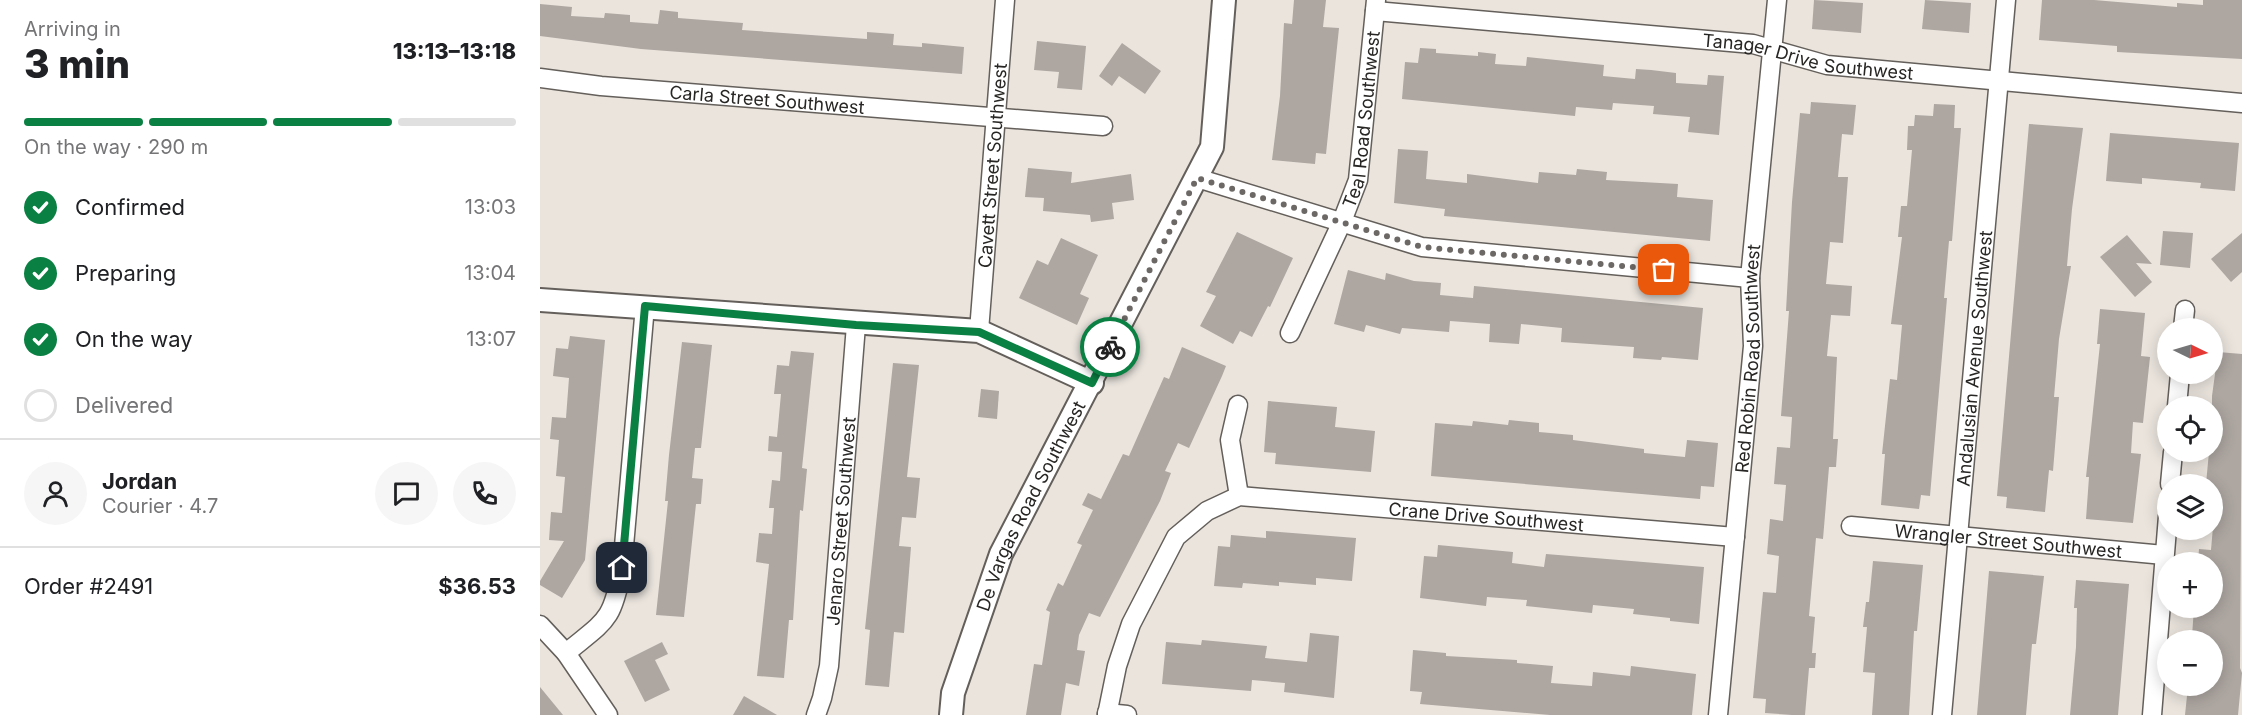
<!DOCTYPE html>
<meta charset="utf-8">
<style>
:root{--surface:#fff;--page:#f6f6f6;--text:#202124;--muted:#757577;--line:#e0e0e0;--accent:#0b8043}
body{margin:0;font-family:Inter,sans-serif;background:var(--page);color:var(--text);height:100vh;display:flex;flex-direction:column;font-size:22px;white-space:nowrap}
*{box-sizing:border-box;margin:0}
p{font-size:20px;color:var(--muted)}
.icon{flex:none;width:33px;height:33px;fill:none;stroke:currentColor;stroke-width:2;stroke-linecap:round;stroke-linejoin:round}
.map{position:relative;flex:1;overflow:hidden}
.panel{display:flex;flex-direction:column;background:var(--surface);width:540px}
.panel>*{flex:none}
.needle{width:39px;rotate:95deg}
.controls{position:absolute;left:1617px;top:318px;display:grid;gap:12px}
.controls a{display:grid;place-items:center;width:66px;height:66px;border-radius:50%;background:var(--surface);box-shadow:0 3px 15px #0003;font-size:30px}
.pin{position:absolute;display:grid;place-items:center;width:51px;height:51px;color:#fff;margin:-26px;border-radius:12px;box-shadow:0 3px 9px #0006}
.courier{position:absolute;display:grid;place-items:center;width:60px;height:60px;margin:-30px;border:4px solid #0b8043;border-radius:50%;background:#fff;color:#222;box-shadow:0 2px 8px #0007}
.overview em{font-style:normal;font-weight:800}
.overview div{display:flex;flex-direction:column-reverse}
.overview{display:flex;align-items:center;justify-content:space-between;height:102px;padding:0 24px}
h1{font-size:39px;font-weight:800;line-height:45px}
.bar{display:grid;grid-template-columns:repeat(4,1fr);gap:9px 6px;align-content:center;height:72px;padding:0 24px}
.bar i{height:8px;border-radius:4px;background:var(--line)}
.bar .on{background:var(--accent)}
.bar p{grid-column:span 4}
.line{display:flex;align-items:center;gap:15px;padding:0 24px;border-top:2px solid var(--line)}
.line div{flex:1}
.round{display:grid;place-items:center;flex:none;width:63px;height:63px;border-radius:32px;background:var(--page)}
ol{padding:0 24px;list-style:none}
li{display:flex;align-items:center;gap:18px;height:66px}
li p{margin-inline-start:auto}
li .icon{padding:6px;border-radius:50%;background:var(--accent);color:#fff;stroke-width:4}
li:last-child{color:var(--muted)}
li i{width:33px;height:33px;border:3px solid var(--line);border-radius:50%}
main{display:flex;flex:1;min-height:0}
.map>svg:first-child{display:block}
.building{fill:#ada6a1}
.lines{fill:none;stroke-linecap:round;stroke-linejoin:round}
.minor-casing{stroke:#645f5a;stroke-width:21}
.tertiary-casing{stroke:#645f5a;stroke-width:26}
.minor{stroke:#fff;stroke-width:18}
.tertiary{stroke:#fff;stroke-width:22}
.done{stroke:#6c6865;stroke-width:6;stroke-dasharray:0 10.8}
.route{stroke:#0b8043;stroke-width:8}
.labels{text-anchor:middle;dominant-baseline:central;stroke-width:4.5;stroke-linejoin:round;paint-order:stroke}
.street-label{font-size:18px;fill:#282624;stroke:#fff}
</style>
<main>
<section class="panel">
<div class="overview"><div><h1>3 min</h1><p>Arriving in</p></div><em>13:13–13:18</em></div>
<div class="bar"><i class="on"></i><i class="on"></i><i class="on"></i><i></i><p>On the way · 290 m</p></div>
<ol>
<li><svg class="icon" aria-label="check" viewBox="0 0 24 24"><path d="M5 12l5 5 9-10"/></svg>Confirmed<p>13:03</p></li>
<li><svg class="icon" aria-label="check" viewBox="0 0 24 24"><path d="M5 12l5 5 9-10"/></svg>Preparing<p>13:04</p></li>
<li><svg class="icon" aria-label="check" viewBox="0 0 24 24"><path d="M5 12l5 5 9-10"/></svg>On the way<p>13:07</p></li>
<li><i></i>Delivered</li>
</ol>
<div class="line" style="height:108px"><a class="round"><svg class="icon" aria-label="person" viewBox="0 0 24 24"><circle cx="12" cy="8" r="4"/><path d="M4 21q1-7 8-7t8 7"/></svg></a><div><b>Jordan</b><p>Courier · 4.7</p></div><a class="round"><svg class="icon" aria-label="chat" viewBox="0 0 24 24"><path d="M4 5h16v11H9l-5 4z"/></svg></a><a class="round"><svg class="icon" aria-label="phone" viewBox="0 0 24 24"><path d="M5 4h4l2 5-3 2q2 4 5 5l2-3 5 2v4C11 20 4 13 5 4z"/></svg></a></div>
<div class="line" style="height:78px"><div>Order #2491</div><b>$36.53</b></div>
</section>
<div class="map">
<svg width="1702" height="715" viewBox="0 0 1702 715">
<rect width="100%" height="100%" fill="#eae4dd"/>
<g class="building">
<polygon points="754,0 786,0 783,27 799,28 786,154 776,153 775,164 732,160 740,96 744,23 752,24"/>
<polygon points="1274,0 1323,3 1321,33 1272,29"/>
<polygon points="1385,0 1431,3 1429,33 1382,29"/>
<polygon points="1502,0 1554,0 1637,7 1637,3 1663,5 1663,0 1702,0 1702,59 1577,52 1577,46 1499,40"/>
<polygon points="0,4 32,7 31,16 64,18 65,13 90,15 90,22 118,24 120,10 138,12 138,18 203,23 202,30 327,39 327,32 354,34 353,45 382,47 382,43 424,47 422,74 101,49 0,36"/>
<polygon points="497,41 546,46 542,90 517,88 519,72 494,70"/>
<polygon points="582,43 621,71 605,94 579,76 572,86 559,76"/>
<polygon points="880,48 896,49 896,53 938,56 938,52 956,54 955,64 986,66 987,57 1064,65 1063,76 1095,79 1096,69 1111,70 1136,73 1136,83 1167,85 1168,75 1184,76 1179,135 1148,132 1150,117 1113,114 1114,106 1073,103 1072,110 1036,107 1035,116 862,99 865,62 878,63"/>
<polygon points="1271,102 1316,105 1313,135 1302,134 1298,177 1308,177 1303,243 1290,242 1286,284 1312,286 1310,316 1291,315 1287,356 1297,357 1293,439 1298,439 1296,467 1289,467 1283,539 1276,538 1269,616 1275,617 1272,653 1276,653 1275,668 1269,668 1265,715 1252,715 1225,713 1226,699 1213,698 1223,592 1236,593 1239,556 1227,554 1230,519 1243,521 1246,485 1234,484 1237,447 1250,448 1252,417 1241,416 1249,311 1246,311 1252,202 1260,113 1270,114"/>
<polygon points="1394,104 1415,105 1414,128 1421,128 1412,241 1409,241 1404,298 1407,298 1390,496 1381,495 1379,509 1341,505 1345,454 1342,454 1350,379 1357,380 1362,325 1351,324 1362,237 1358,237 1361,206 1367,206 1372,150 1367,150 1368,126 1374,126 1375,115 1393,116"/>
<polygon points="1489,124 1543,128 1532,209 1527,266 1531,266 1519,339 1514,397 1519,397 1513,471 1509,470 1505,512 1466,508 1467,497 1457,496"/>
<polygon points="1570,133 1699,143 1695,191 1660,188 1661,183 1602,178 1602,184 1566,181"/>
<polygon points="858,149 888,151 886,179 927,183 927,174 998,183 999,172 1036,175 1037,169 1067,172 1066,180 1138,184 1137,197 1173,200 1170,241 904,216 905,209 854,203"/>
<polygon points="488,168 532,172 531,183 591,174 594,200 572,203 574,219 551,222 550,215 503,211 504,198 485,197"/>
<polygon points="1623,231 1653,233 1650,268 1620,265"/>
<polygon points="697,232 753,258 730,307 728,306 712,337 700,331 693,344 660,326 676,296 666,292"/>
<polygon points="1702,233 1702,272 1691,282 1671,259"/>
<polygon points="1587,235 1612,264 1596,263 1612,282 1595,297 1560,257"/>
<polygon points="521,238 558,255 540,294 549,298 537,325 479,298 497,260 508,265"/>
<polygon points="808,270 845,280 846,273 874,281 901,283 900,295 933,298 934,286 1163,308 1158,360 1122,357 1121,360 1093,358 1094,347 1021,342 1022,328 981,324 979,344 949,342 950,324 910,321 909,332 862,328 860,334 826,325 824,332 794,324"/>
<polygon points="1560,309 1605,313 1601,356 1610,357 1603,423 1593,422 1591,453 1601,454 1593,523 1546,519 1549,477 1546,477 1560,344 1557,344"/>
<polygon points="30,336 65,340 45,560 22,598 0,585 0,581 24,541 9,540 11,512 22,513 25,477 16,476 19,440 10,439 12,417 26,418 29,378 13,376 16,348 28,349"/>
<polygon points="142,342 172,345 161,448 155,448 152,478 163,479 161,504 156,504 144,617 116,615 128,501 125,501 129,455"/>
<polygon points="642,347 686,366 682,376 649,448 638,443 625,471 631,473 620,501 560,617 549,613 539,635 537,650 545,651 539,686 526,683 521,715 486,715 494,664 502,665 510,612 506,610 518,583 523,586 542,545 537,543 553,510 542,505 548,493 561,499 583,454 589,456 624,377 629,379"/>
<polygon points="251,351 274,353 262,468 267,469 263,511 260,510 253,620 249,620 244,678 217,676 229,564 216,562 219,533 232,534 234,508 229,508 232,480 240,481 242,452 228,451 229,436 237,437 241,394 234,394 237,365 249,366"/>
<polygon points="1678,352 1702,354 1700,668 1702,673 1698,715 1645,715 1648,686 1672,686 1672,640 1663,640 1663,637 1652,636 1654,608 1672,608 1672,562 1658,562 1659,549 1671,550 1674,515 1672,484 1666,484 1669,452 1672,452 1672,396"/>
<polygon points="353,363 379,365 367,477 380,478 376,518 362,517 359,546 371,547 364,633 354,632 349,687 325,685 330,630 325,629"/>
<polygon points="441,389 459,391 457,419 438,417"/>
<polygon points="728,401 797,407 795,427 835,431 831,472 735,464 736,453 724,452"/>
<polygon points="969,420 999,423 999,432 1033,435 1033,440 1104,449 1104,453 1145,457 1147,440 1178,443 1174,487 1161,486 1160,499 891,476 895,423 932,426 933,421 968,425"/>
<polygon points="726,531 816,538 812,581 776,578 776,585 739,582 739,586 703,583 702,588 674,586 678,546 690,547 691,535 726,538"/>
<polygon points="898,545 973,552 972,563 1004,567 1006,554 1164,567 1159,624 1130,621 1130,618 1093,614 1094,609 1053,605 1052,613 986,606 987,600 947,597 946,606 880,598 884,556 897,557"/>
<polygon points="1333,561 1383,565 1377,631 1374,631 1369,715 1332,715 1335,673 1323,672 1327,627 1323,627 1326,602 1329,602"/>
<polygon points="1449,571 1504,576 1496,644 1492,644 1486,715 1437,715"/>
<polygon points="1536,580 1589,584 1578,715 1530,715 1536,647 1537,608 1534,608"/>
<polygon points="770,633 799,636 794,698 744,692 745,683 712,680 711,691 622,684 626,642 661,645 662,640 727,646 725,658 767,662"/>
<polygon points="122,642 128,654 115,660 130,690 105,702 84,661"/>
<polygon points="873,650 906,653 906,656 977,660 977,663 1013,666 1011,683 1052,686 1053,672 1090,676 1091,666 1156,674 1152,715 1010,715 880,704 882,692 870,691"/>
<polygon points="0,687 23,715 0,715"/>
<polygon points="204,696 237,715 193,715"/>
</g>
<g class="lines">
<g class="minor-casing">
<g id="minor">
<path id="s1" d="M835,11L1213,44L1287,65L1702,103"/>
<path id="s2" d="M0,78L61,86L563,126"/>
<polyline points="657,178 882,247 1210,278"/>
<polyline points="1643,328 1645,310"/>
<path id="s3" d="M439,331L465,0"/>
<path id="s4" d="M750,333L801,224L818,180L836,0"/>
<polyline points="698,405 690,440 699,496"/>
<polyline points="1637,406 1640,374"/>
<polyline points="1630,484 1633,452"/>
<path id="s5" d="M1311,526L1624,555"/>
<polyline points="0,625 26,653 68,715"/>
<path d="M26,653C66,620 72,622 82,569L105,306"/>
<polyline points="567,713 587,715"/>
<path id="s6" d="M276,715L282,698L289,666L316,325"/>
<path id="s7" d="M567,715L577,666L591,624L636,537L667,511L699,496L1195,537"/>
<path id="s8" d="M1178,715L1213,346L1210,278L1237,0"/>
<path id="s9" d="M1402,715L1466,0"/>
<polyline points="1612,715 1628,516"/>
</g>
</g>
<g class="tertiary-casing">
<g id="tertiary">
<polyline points="0,300 439,331 552,383"/>
<path id="s10" d="M411,715L413,693L461,554L672,147L684,0"/>
</g>
</g>
<use href="#minor" class="minor"/>
<use href="#tertiary" class="tertiary"/>
</g>
<g class="lines">
<polyline class="done" points="570,347 657,178 882,247 1124,270"/>
<polyline class="route" points="82,568 105,306 316,325 439,332 552,383 570,347"/>
</g>
<g class="labels">
<g class="street-label">
<text stroke="none"><textPath href="#s1" startOffset="436">Tanager Drive Southwest</textPath></text>
<text stroke="none"><textPath href="#s2" startOffset="228">Carla Street Southwest</textPath></text>
<text stroke="none"><textPath href="#s4" startOffset="228">Teal Road Southwest</textPath></text>
<text stroke="none"><textPath href="#s3" startOffset="166">Cavett Street Southwest</textPath></text>
<text stroke="none"><textPath href="#s9" startOffset="358">Andalusian Avenue Southwest</textPath></text>
<text stroke="none"><textPath href="#s8" startOffset="358">Red Robin Road Southwest</textPath></text>
<text stroke="none"><textPath href="#s10" startOffset="225">De Vargas Road Southwest</textPath></text>
<text stroke="none"><textPath href="#s7" startOffset="516">Crane Drive Southwest</textPath></text>
<text stroke="none"><textPath href="#s6" startOffset="196">Jenaro Street Southwest</textPath></text>
<text stroke="none"><textPath href="#s5" startOffset="158">Wrangler Street Southwest</textPath></text>
</g>
</g>
</svg>
<div class="controls">
<a><svg class="needle" viewBox="-14 -14 28 28"><path d="M0-13l5 13h-10z" fill="#e53935"/><path d="M0 13l5-13h-10z" fill="#757577"/></svg></a>
<a><svg class="icon" aria-label="locate" viewBox="0 0 24 24"><circle cx="12" cy="12" r="6"/><path d="M12 2v4M12 18v4M2 12h4M18 12h4"/></svg></a>
<a><svg class="icon" aria-label="layers" viewBox="0 0 24 24"><path d="M12 4l9 5-9 5-9-5zM3 14l9 5 9-5"/></svg></a>
<a>+</a>
<a>−</a>
</div>
<div class="pin" style="left:1124px;top:270px;background:#ea580c"><svg class="icon" aria-label="bag" viewBox="0 0 24 24"><path d="M5 8h14l-1 12H6zM9 8a3 3 0 0 1 6 0"/></svg></div>
<div class="pin" style="left:82px;top:568px;background:#1f2937"><svg class="icon" aria-label="home" viewBox="0 0 24 24"><path d="M3 11l9-7 9 7M6 9v11h12V9"/></svg></div>
<div class="courier" style="left:570px;top:347px"><svg class="icon" aria-label="bike" viewBox="0 0 24 24"><circle cx="6" cy="16" r="4"/><circle cx="18" cy="16" r="4"/><path d="M6 16l4-8h5l3 8M10 8l3 8H6M13 5h3"/></svg></div>
</div>
</main>
